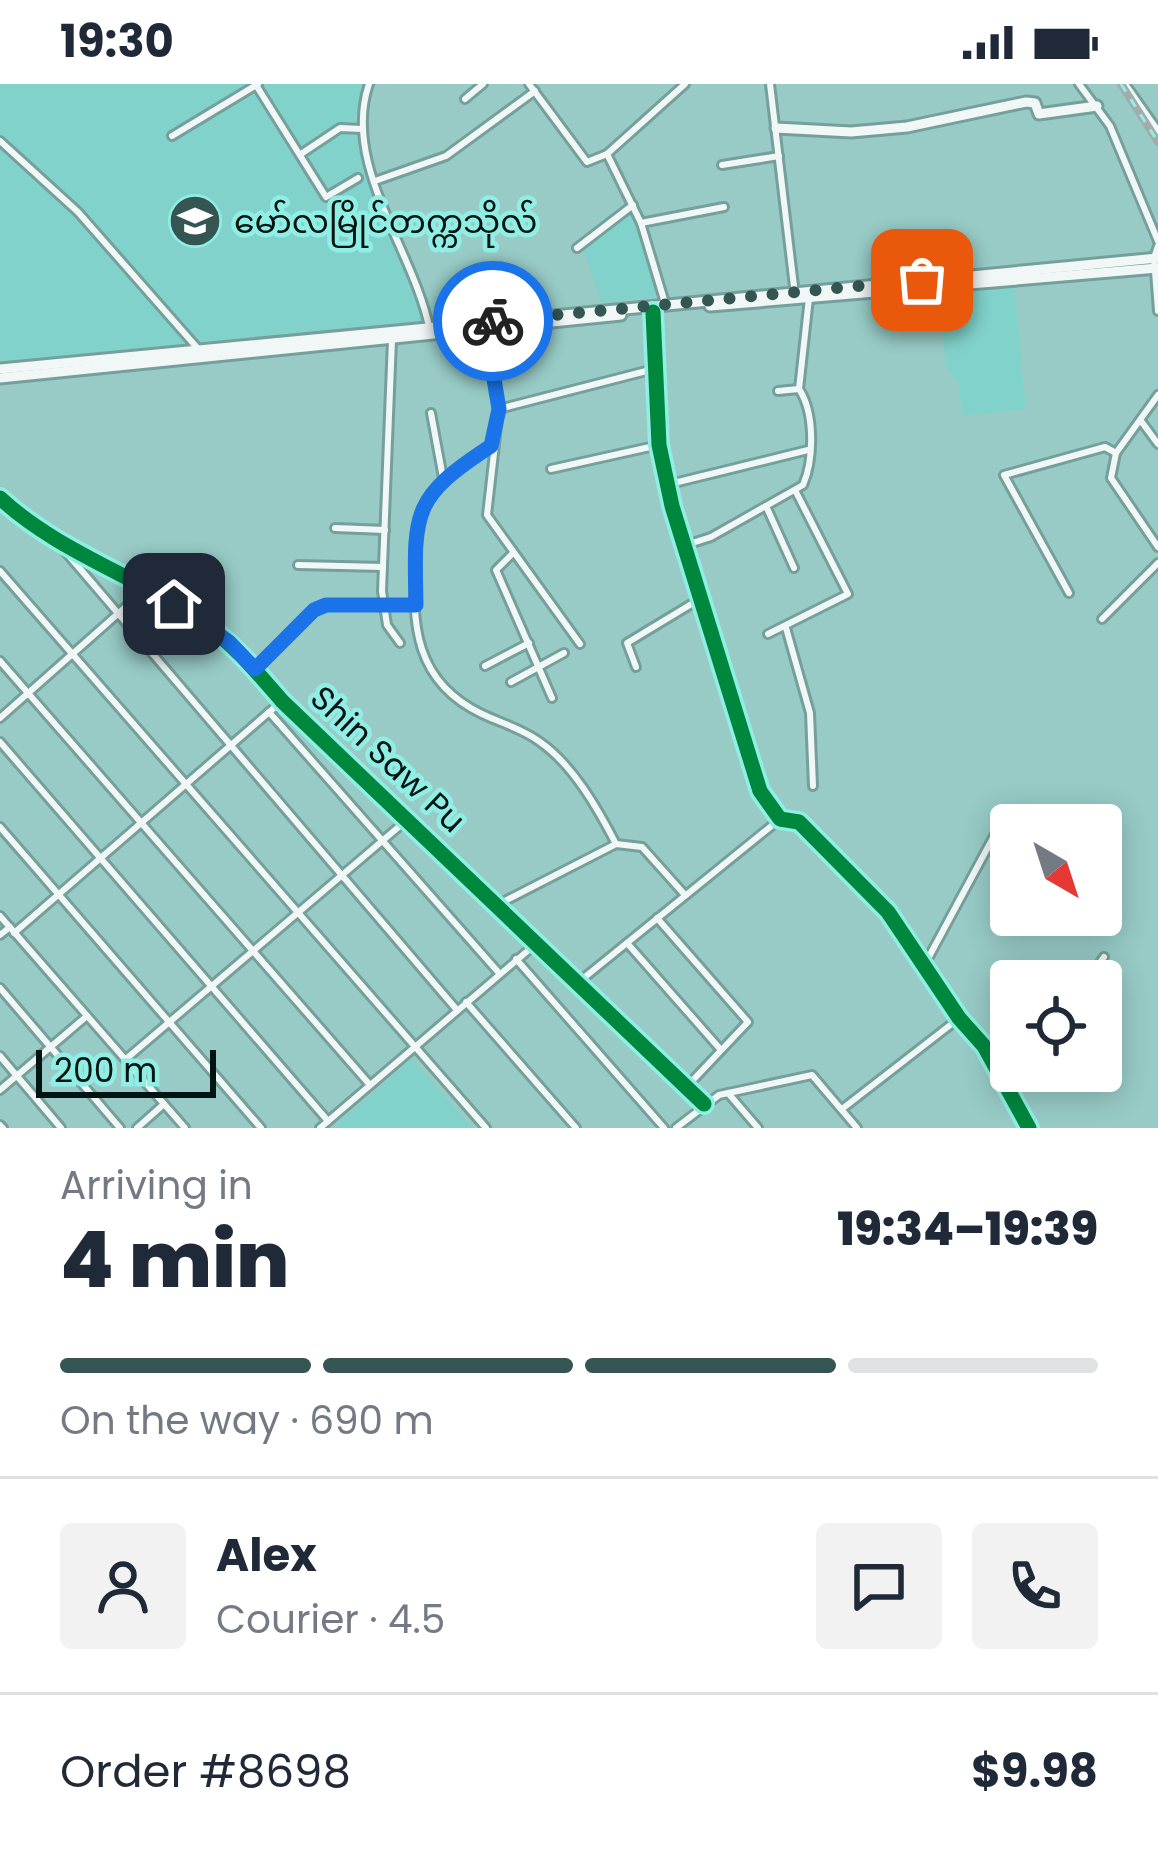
<!DOCTYPE html>
<meta charset="utf-8">
<style>
:root{--surface:#fff;--page:#f2f2f3;--text:#1f2937;--muted:#747a83;--line:#e0e1e3;--accent:#355552}
body{margin:0;font-family:Poppins,"Noto Sans Myanmar",sans-serif;background:var(--page);color:var(--text);height:100vh;display:flex;flex-direction:column;font-size:45px;white-space:nowrap}
*{box-sizing:border-box;margin:0}
p{font-size:39px;color:var(--muted)}
.icon{flex:none;width:66px;height:66px;fill:none;stroke:currentColor;stroke-width:2;stroke-linecap:round;stroke-linejoin:round}
.map{position:relative;height:1044px;overflow:hidden}
.details{display:flex;flex-direction:column;background:var(--surface);flex:1}
.details>*{flex:none}
.needle{width:78px;rotate:141deg}
.fabs{position:absolute;left:990px;top:720px;display:grid;gap:24px}
.fabs a{display:grid;place-items:center;width:132px;height:132px;border-radius:12px;background:var(--surface);box-shadow:0 6px 30px #0003;font-size:60px}
.scale{position:absolute;left:36px;bottom:30px;width:180px;box-sizing:border-box;padding-left:12px;border:6px solid #001513;border-top:0;font-size:33px;line-height:42px;white-space:nowrap;color:#001513;-webkit-text-stroke:9px #90eee4;paint-order:stroke}
.pin{position:absolute;display:grid;place-items:center;width:102px;height:102px;color:#fff;margin:-51px;border-radius:24px;box-shadow:0 6px 18px #0006}
.courier{position:absolute;display:grid;place-items:center;width:120px;height:120px;margin:-60px;border:9px solid #1a73e8;border-radius:50%;background:#fff;color:#222;box-shadow:0 3px 15px #0007}
.headline em{font-style:normal;font-weight:800}
.headline div{display:flex;flex-direction:column-reverse}
.headline{display:flex;align-items:center;justify-content:space-between;height:204px;padding:0 60px}
h1{font-size:78px;font-weight:800;line-height:90px}
.bar{display:grid;grid-template-columns:repeat(4,1fr);gap:18px 12px;align-content:center;height:144px;padding:0 60px}
.bar i{height:15px;border-radius:9px;background:var(--line)}
.bar .on{background:var(--accent)}
.bar p{grid-column:span 4}
.line{display:flex;align-items:center;gap:30px;padding:0 60px;border-top:3px solid var(--line)}
.line div{flex:1}
.round{display:grid;place-items:center;flex:none;width:126px;height:126px;border-radius:12px;background:var(--page)}
.status{display:flex;justify-content:space-between;align-items:center;height:84px;padding:0 60px;background:var(--surface);direction:ltr}
.status svg{height:33px;fill:currentColor}
.map>svg:first-child{display:block}
.built{fill:#80d2ca}
.lines{fill:none;stroke-linecap:round;stroke-linejoin:round}
.street-casing{stroke:#759f9b;stroke-width:12}
.secondary-casing{stroke:#759f9b;stroke-width:15}
.street{stroke:#f0f7f6;stroke-width:6}
.secondary{stroke:#f0f7f6;stroke-width:9}
.rail-casing{stroke:#a1acac;stroke-width:8}
.rail{stroke:#90eee4;stroke-width:3;stroke-dasharray:9;stroke-linecap:butt}
.cycleway-casing{stroke:#90eee4;stroke-width:22}
.cycleway{stroke:#00873e;stroke-width:15}
.done{stroke:#355552;stroke-width:12;stroke-dasharray:0 21.6}
.route{stroke:#1a73e8;stroke-width:15}
.labels{text-anchor:middle;dominant-baseline:central;stroke-width:9;stroke-linejoin:round;paint-order:stroke}
.poi-label{font-size:33px;fill:#001513;stroke:#90eee4;text-anchor:start}
.street-label{font-size:33px;fill:#001513;stroke:#90eee4}
</style>
<div class="status"><b>19:30</b><svg viewBox="0 0 49 12"><path d="M0 12V9h3v3zM5 12V6h3v6zM10 12V3h3v9zM15 12V0h3v12zM26 1h20v11H26zM47 4h2v5h-2z"/></svg></div>
<div class="map">
<svg width="1158" height="1044" viewBox="0 0 1158 1044">
<rect width="100%" height="100%" fill="#98cbc6"/>
<g class="built">
<polygon points="0,0 366,0 354,37 424,237 0,279"/>
<polygon points="628,120 651,177 656,213 601,218 580,154"/>
<polygon points="1014,200 1026,325 962,332 959,301 946,282 939,207"/>
<polygon points="412,975 472,1044 332,1044 372,1010"/>
</g>
<g class="lines">
<g class="street-casing">
<g id="street">
<path d="M369,0C341,81 415,168 430,247"/>
<polyline points="529,0 587,78 607,70"/>
<polyline points="770,0 795,211"/>
<polyline points="1079,0 1110,42 1158,157"/>
<polyline points="1125,0 1158,47"/>
<polyline points="256,1 326,113 358,94"/>
<polyline points="465,15 483,0"/>
<polyline points="172,52 258,0"/>
<polyline points="0,57 78,128 200,267"/>
<polyline points="301,70 340,44 362,45"/>
<polyline points="722,81 779,72"/>
<polyline points="375,97 446,72 535,7"/>
<polyline points="641,139 724,123"/>
<polyline points="1158,162 1154,174 1158,227"/>
<polyline points="577,164 633,121"/>
<polyline points="665,219 641,139 607,70 685,0"/>
<polyline points="653,228 659,361 672,422 760,707 780,735 799,738 888,828 959,934 984,962 1029,1044"/>
<polyline points="487,241 499,325 487,431 580,560"/>
<polyline points="392,256 382,507 387,541 400,559"/>
<polyline points="799,305 809,214"/>
<polyline points="1158,311 1116,369 1111,394 1158,463"/>
<polyline points="499,325 654,285"/>
<polyline points="431,329 443,394"/>
<polyline points="1141,337 1158,360"/>
<path d="M491,362C435,399 421,406 416,475C411,541 415,598 482,630C501,639 523,645 540,658C573,681 598,725 616,760"/>
<polyline points="551,385 659,361"/>
<polyline points="670,400 808,366"/>
<path d="M0,414C58,468 137,492 201,537C233,559 257,588 282,617L704,1020"/>
<polyline points="766,422 794,484"/>
<polyline points="335,444 385,446"/>
<polyline points="58,459 457,926"/>
<path d="M683,462L711,453L803,401C814,376 815,329 799,305L778,307"/>
<polyline points="512,470 496,486 552,614"/>
<polyline points="298,481 383,483"/>
<polyline points="0,487 486,1044"/>
<polyline points="1069,509 1004,391 1105,363 1116,369"/>
<polyline points="1102,535 1158,479"/>
<polyline points="786,544 810,629 813,702"/>
<polyline points="768,550 848,510 796,408"/>
<polyline points="0,577 370,1001"/>
<polyline points="485,582 529,559"/>
<polyline points="636,583 627,559 703,513"/>
<polyline points="255,585 314,526 326,521 416,521"/>
<polyline points="511,598 564,569"/>
<polyline points="269,628 499,889"/>
<polyline points="0,634 147,504"/>
<polyline points="0,658 328,1037"/>
<polyline points="0,743 261,1044"/>
<polyline points="499,820 616,760 642,763 685,811"/>
<polyline points="0,832 185,1044"/>
<polyline points="657,834 748,938 693,996 689,1007"/>
<polyline points="14,849 282,617"/>
<polyline points="0,851 10,843"/>
<polyline points="627,859 721,966"/>
<polyline points="516,875 664,1044"/>
<polyline points="924,882 1002,737"/>
<polyline points="580,897 780,735"/>
<polyline points="1087,897 1104,873"/>
<polyline points="0,904 120,1044"/>
<polyline points="466,918 576,1044"/>
<polyline points="0,972 61,1044"/>
<polyline points="126,975 408,735"/>
<polyline points="999,989 1011,977"/>
<polyline points="0,1006 87,932"/>
<polyline points="728,1009 758,1044"/>
<polyline points="842,1025 958,935"/>
<polyline points="0,1041 3,1044"/>
<polyline points="137,1044 164,1020"/>
<polyline points="320,1044 538,858"/>
<polyline points="676,1044 719,1011 812,991 857,1044"/>
</g>
</g>
<g class="secondary-casing">
<g id="secondary">
<polyline points="776,44 851,48 907,43 1026,18 1035,19 1039,30 1097,22"/>
<polyline points="710,222 1158,184"/>
<polyline points="0,285 1158,174"/>
<polyline points="0,294 621,231"/>
</g>
</g>
<use href="#street" class="street"/>
<use href="#secondary" class="secondary"/>
<g class="rail-casing">
<polyline id="rail" points="1121,0 1158,58"/>
</g>
<use href="#rail" class="rail"/>
<g class="cycleway-casing">
<g id="cycleway">
<polyline points="653,228 659,361 672,422 760,707 780,735 799,738 888,828 959,934 984,962 1029,1044"/>
<path d="M0,414C58,468 137,492 201,537C233,559 257,588 282,617L704,1020"/>
</g>
</g>
<use href="#cycleway" class="cycleway"/>
</g>
<g class="lines">
<polyline class="done" points="493,237 922,196"/>
<path class="route" d="M174,520L229,558L255,585L314,526L326,521H416C414,428 411,414 491,362L499,325L486,247L487,238L493,237"/>
</g>
<defs>
<g id="university-disc" transform="scale(2.7)"><circle r="9.5" fill="#355552" stroke="#90eee4"/><path d="M0-5L7-2L0 1L-7-2ZM-4 1L0 2.5L4 1V4Q0 6-4 4Z" fill="#fff"/></g>
</defs>
<g fill-rule="evenodd">
<use href="#university-disc" x="195" y="137"/>
</g>
<g class="labels">
<g class="poi-label">
<text x="234" y="137">မော်လမြိုင်တက္ကသိုလ်</text>
</g>
<g class="street-label">
<text transform="translate(388 675) rotate(43)">Shin Saw Pu</text>
</g>
</g>
</svg>
<div class="fabs">
<a><svg class="needle" viewBox="-14 -14 28 28"><path d="M0-13l5 13h-10z" fill="#e53935"/><path d="M0 13l5-13h-10z" fill="#747a83"/></svg></a>
<a><svg class="icon" aria-label="locate" viewBox="0 0 24 24"><circle cx="12" cy="12" r="6"/><path d="M12 2v4M12 18v4M2 12h4M18 12h4"/></svg></a>
</div>
<div class="scale">200 m</div>
<div class="pin" style="left:922px;top:196px;background:#ea580c"><svg class="icon" aria-label="bag" viewBox="0 0 24 24"><path d="M5 8h14l-1 12H6zM9 8a3 3 0 0 1 6 0"/></svg></div>
<div class="pin" style="left:174px;top:520px;background:#1f2937"><svg class="icon" aria-label="home" viewBox="0 0 24 24"><path d="M3 11l9-7 9 7M6 9v11h12V9"/></svg></div>
<div class="courier" style="left:493px;top:237px"><svg class="icon" aria-label="bike" viewBox="0 0 24 24"><circle cx="6" cy="16" r="4"/><circle cx="18" cy="16" r="4"/><path d="M6 16l4-8h5l3 8M10 8l3 8H6M13 5h3"/></svg></div>
</div>
<section class="details">
<div class="headline"><div><h1>4 min</h1><p>Arriving in</p></div><em>19:34–19:39</em></div>
<div class="bar"><i class="on"></i><i class="on"></i><i class="on"></i><i></i><p>On the way · 690 m</p></div>
<div class="line" style="height:216px"><a class="round"><svg class="icon" aria-label="person" viewBox="0 0 24 24"><circle cx="12" cy="8" r="4"/><path d="M4 21q1-7 8-7t8 7"/></svg></a><div><b>Alex</b><p>Courier · 4.5</p></div><a class="round"><svg class="icon" aria-label="chat" viewBox="0 0 24 24"><path d="M4 5h16v11H9l-5 4z"/></svg></a><a class="round"><svg class="icon" aria-label="phone" viewBox="0 0 24 24"><path d="M5 4h4l2 5-3 2q2 4 5 5l2-3 5 2v4C11 20 4 13 5 4z"/></svg></a></div>
<div class="line" style="height:156px"><div>Order #8698</div><b>$9.98</b></div>
</section>
